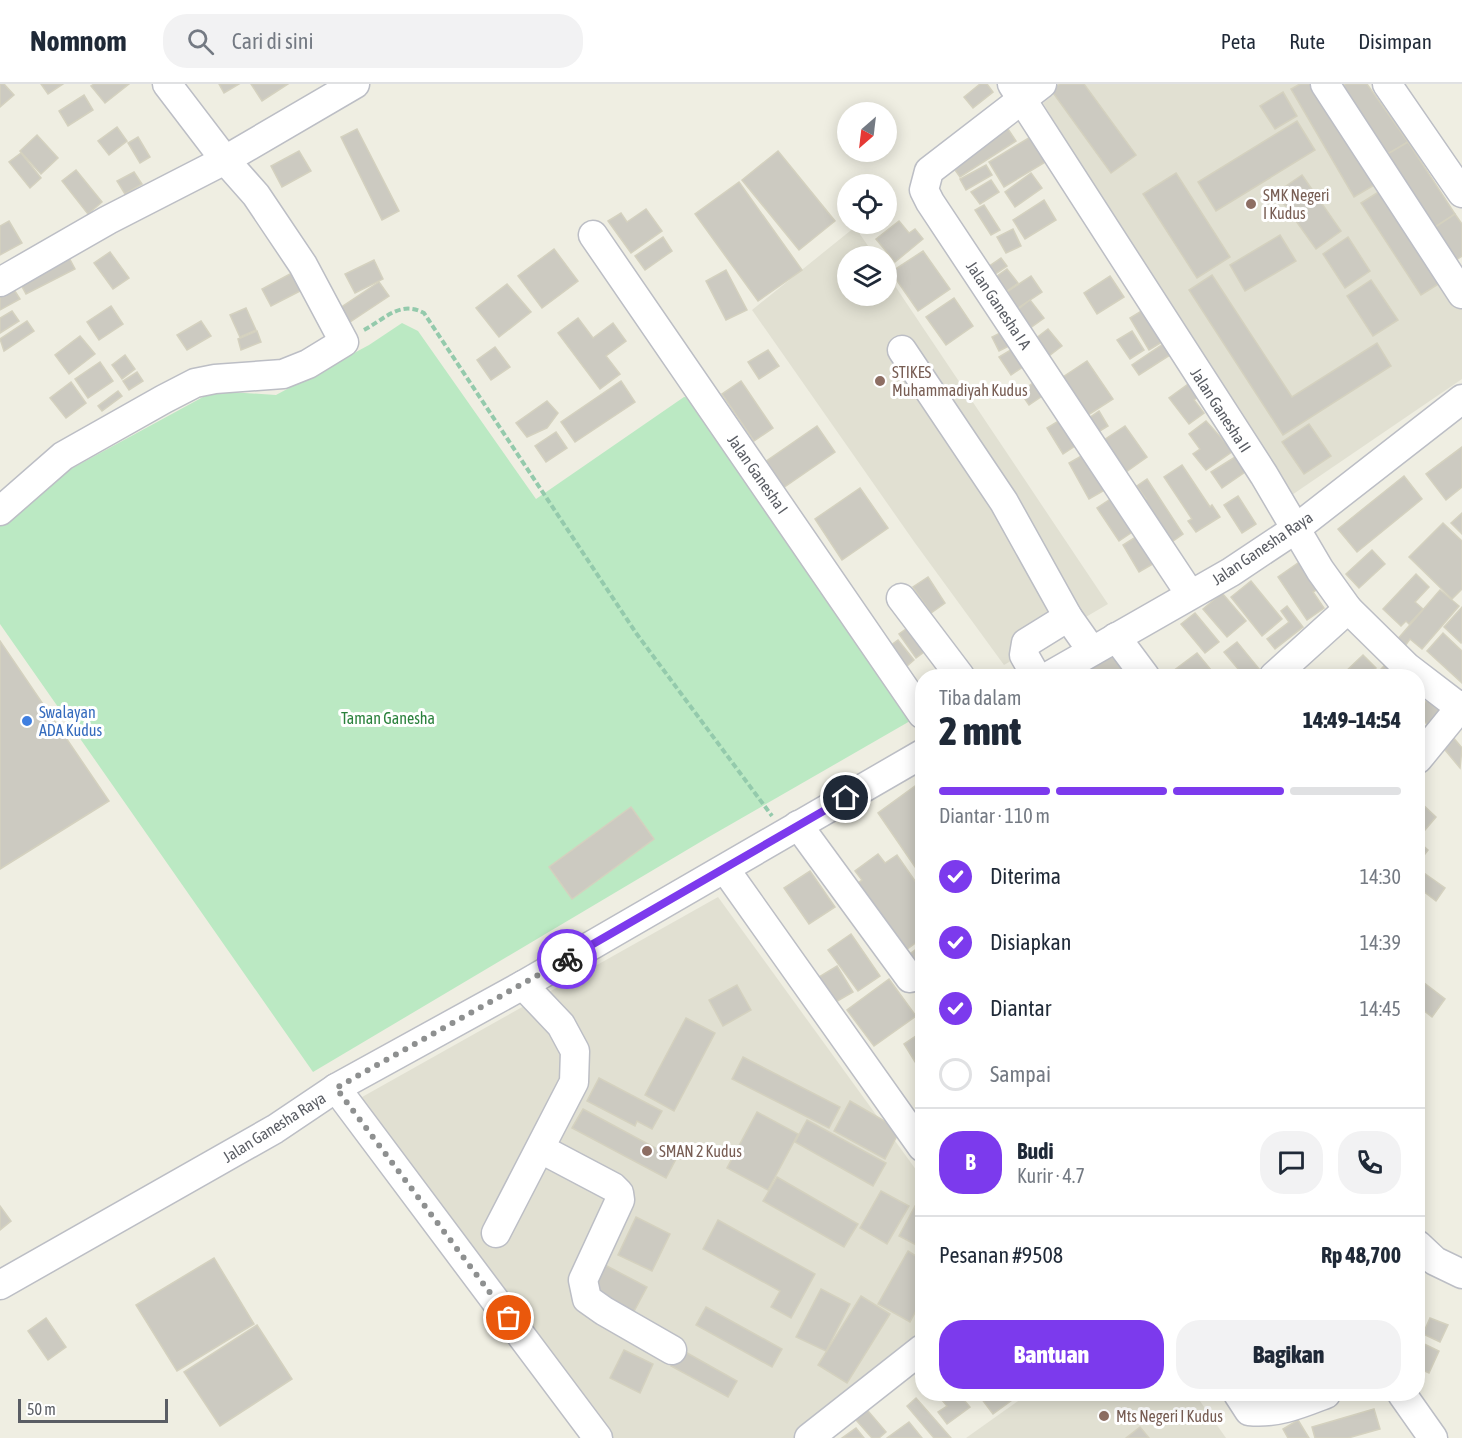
<!DOCTYPE html>
<html lang="id">
<meta charset="utf-8">
<style>
:root{--surface:#fff;--page:#f2f2f3;--text:#1f2937;--muted:#747a83;--line:#e0e1e3;--accent:#7c3aed}
body{margin:0;font-family:"Asap Condensed",sans-serif;background:var(--page);color:var(--text);height:100vh;display:flex;flex-direction:column;font-size:22px;white-space:nowrap}
*{box-sizing:border-box;margin:0}
p{font-size:20px;color:var(--muted)}
.icon{flex:none;width:33px;height:33px;fill:none;stroke:currentColor;stroke-width:2;stroke-linecap:round;stroke-linejoin:round}
.map{position:relative;flex:1;overflow:hidden}
.sheet{position:absolute;left:915px;top:585px;width:510px;height:732px;display:flex;flex-direction:column;background:var(--surface);border-radius:24px;box-shadow:0 3px 15px #0003}
.sheet>*{flex:none}
.needle{width:39px;rotate:208deg}
.controls{position:absolute;left:837px;top:18px;display:grid;gap:12px}
.controls a{display:grid;place-items:center;width:60px;height:60px;border-radius:50%;background:var(--surface);box-shadow:0 3px 15px #0003;font-size:30px}
.scale{position:absolute;left:18px;bottom:15px;width:150px;box-sizing:border-box;padding-left:6px;border:3px solid #5a5d64;border-top:0;font-size:16px;line-height:21px;white-space:nowrap;color:#5a5d64;-webkit-text-stroke:4px #fff;paint-order:stroke}
.pin{position:absolute;display:grid;place-items:center;width:51px;height:51px;color:#fff;margin:-26px;border:3px solid #fff;border-radius:50%;box-shadow:0 2px 6px #0007}
.courier{position:absolute;display:grid;place-items:center;width:60px;height:60px;margin:-30px;border:4px solid #7c3aed;border-radius:50%;background:#fff;color:#222;box-shadow:0 2px 8px #0007}
.head em{font-style:normal;font-weight:800}
.head div{display:flex;flex-direction:column-reverse}
.head{display:flex;align-items:center;justify-content:space-between;height:102px;padding:0 24px}
h1{font-size:39px;font-weight:800;line-height:45px}
.bar{display:grid;grid-template-columns:repeat(4,1fr);gap:9px 6px;align-content:center;height:72px;padding:0 24px}
.bar i{height:8px;border-radius:4px;background:var(--line)}
.bar .on{background:var(--accent)}
.bar p{grid-column:span 4}
.line{display:flex;align-items:center;gap:15px;padding:0 24px;border-top:2px solid var(--line)}
.line div{flex:1}
.round{display:grid;place-items:center;flex:none;width:63px;height:63px;border-radius:24px;background:var(--page)}
ol{padding:0 24px;list-style:none}
li{display:flex;align-items:center;gap:18px;height:66px}
li p{margin-inline-start:auto}
li .icon{padding:6px;border-radius:50%;background:var(--accent);color:#fff;stroke-width:4}
li:last-child{color:var(--muted)}
li i{width:33px;height:33px;border:3px solid var(--line);border-radius:50%}
.action{display:flex;gap:12px;margin-top:auto;padding:12px 24px}
.action a{flex:1;height:69px;border-radius:24px;background:var(--accent);color:#fff;font-size:24px;font-weight:800;line-height:69px;text-align:center}
.action a+a{background:var(--page);color:var(--text)}
header{display:flex;align-items:center;gap:36px;box-sizing:border-box;height:84px;padding:0 30px;background:var(--surface);border-bottom:2px solid var(--line)}
header strong{font-size:28px}
nav{display:flex;gap:33px;margin-inline-start:auto;font-size:21px}
.search{width:420px;height:54px;background:var(--page);display:flex;align-items:center;gap:15px;box-sizing:border-box;padding:0 21px;border-radius:24px;color:var(--muted);font-size:22px}
.map>svg:first-child{display:block}
.education{fill:#e1e0d2}
.green{fill:#bbe9c3}
.building{fill:#cccac1;stroke:#d4d1bf;stroke-width:1.5}
.lines{fill:none;stroke-linecap:round;stroke-linejoin:round}
.minor-casing{stroke:#bcbec5;stroke-width:31}
.path{stroke:#94caac;stroke-width:4;stroke-dasharray:6 3;stroke-linecap:butt}
.minor{stroke:#fff;stroke-width:28}
.done{stroke:#8e9090;stroke-width:6;stroke-dasharray:0 10.8}
.route{stroke:#7c3aed;stroke-width:8}
.education-dot{fill:#8d6e63;stroke:#fff;stroke-width:2}
.shop-dot{fill:#3f7fe0;stroke:#fff;stroke-width:2}
.labels{text-anchor:middle;dominant-baseline:central;stroke-width:6;stroke-linejoin:round;paint-order:stroke}
.education-label{font-size:16px;fill:#785e54;stroke:#fff;text-anchor:start}
.street-label{font-size:16px;fill:#5a5d64;stroke:#fff}
.shop-label{font-size:16px;fill:#366cbe;stroke:#fff;text-anchor:start}
.park-label{font-size:16px;fill:#2c823e;stroke:#fff}
</style>
<header>
<strong>Nomnom</strong>
<div class="search"><svg class="icon" aria-label="search" viewBox="0 0 24 24"><circle cx="10" cy="10" r="6"/><path d="M15 15l6 6"/></svg>Cari di sini</div>
<nav><a>Peta</a><a>Rute</a><a>Disimpan</a></nav>
</header>
<div class="map">
<svg width="1462" height="1354" viewBox="0 0 1462 1354">
<rect width="100%" height="100%" fill="#efeee2"/>
<g class="education">
<polygon points="1067,0 1322,0 1462,221 1462,295 1286,415 1043,19"/>
<polygon points="855,143 875,172 848,172 848,212 886,212 887,190 1108,520 1004,581 915,459 752,226"/>
<polygon points="718,813 922,1094 922,1251 795,1354 604,1354 355,1017"/>
<polygon points="1028,1310 1195,1310 1226,1354 966,1354"/>
</g>
<polygon class="green" points="402,239 418,247 536,415 684,313 695,314 917,633 707,754 313,988 0,540 0,441 56,393 214,307 276,311 369,261"/>
<g class="building">
<polygon points="0,0 4,0 14,11 0,23"/>
<polygon points="41,0 63,0 48,10"/>
<polygon points="94,0 129,0 105,19 91,2"/>
<polygon points="219,0 239,0 224,9"/>
<polygon points="251,0 288,0 262,17"/>
<polygon points="980,0 987,0 993,8 973,24 964,13"/>
<polygon points="1060,0 1084,0 1136,71 1111,89 1051,6"/>
<polygon points="1300,0 1318,0 1376,100 1354,113 1291,5"/>
<polygon points="1346,0 1367,0 1408,58 1379,75 1335,8"/>
<polygon points="1283,8 1297,32 1275,45 1260,22"/>
<polygon points="84,11 93,26 68,42 59,27"/>
<polygon points="1297,37 1315,66 1216,127 1198,98"/>
<polygon points="1004,39 1016,57 960,93 948,76"/>
<polygon points="117,43 127,57 109,71 98,57"/>
<polygon points="357,45 399,127 382,136 341,53"/>
<polygon points="37,51 58,74 41,90 20,67"/>
<polygon points="1032,52 1047,77 1004,103 989,78"/>
<polygon points="138,53 150,73 140,79 128,59"/>
<polygon points="1408,58 1455,130 1426,149 1379,75"/>
<polygon points="299,67 311,87 282,103 271,82"/>
<polygon points="778,67 835,137 799,166 742,96"/>
<polygon points="21,69 41,94 30,104 9,78"/>
<polygon points="986,81 992,91 966,106 960,95"/>
<polygon points="76,86 102,118 88,130 62,97"/>
<polygon points="134,88 142,100 125,110 117,97"/>
<polygon points="1031,89 1042,104 1015,123 1005,108"/>
<polygon points="1176,89 1230,173 1197,194 1143,110"/>
<polygon points="1302,91 1341,147 1316,165 1276,109"/>
<polygon points="991,96 999,108 980,120 971,108"/>
<polygon points="739,98 802,186 758,217 695,130"/>
<polygon points="1388,102 1448,194 1421,211 1361,119"/>
<polygon points="1044,116 1056,136 1025,155 1013,136"/>
<polygon points="984,121 1000,146 991,151 975,126"/>
<polygon points="646,125 662,147 631,169 608,137 621,129 627,138"/>
<polygon points="1455,130 1462,140 1462,172 1447,182 1426,149"/>
<polygon points="9,137 22,159 0,171 0,142"/>
<polygon points="899,137 909,149 915,145 923,155 895,178 876,155"/>
<polygon points="1013,145 1021,162 1006,169 997,153"/>
<polygon points="1280,151 1296,177 1245,207 1230,181"/>
<polygon points="663,153 672,167 645,186 635,172"/>
<polygon points="1348,153 1370,187 1345,204 1323,170"/>
<polygon points="554,165 578,197 542,224 518,192"/>
<polygon points="923,167 950,205 918,227 891,188"/>
<polygon points="110,168 129,194 113,205 94,179"/>
<polygon points="67,170 75,185 26,210 18,195"/>
<polygon points="1001,174 1007,182 994,191 988,183"/>
<polygon points="374,176 383,195 355,209 345,190"/>
<polygon points="301,184 310,202 271,222 262,205"/>
<polygon points="1007,185 1018,199 1000,212 990,197"/>
<polygon points="726,186 747,226 726,236 706,197"/>
<polygon points="1212,191 1292,313 1377,259 1391,282 1283,351 1189,206"/>
<polygon points="1031,192 1042,208 1015,226 1004,210"/>
<polygon points="1110,192 1124,213 1097,230 1084,209"/>
<polygon points="1371,196 1398,236 1373,252 1347,212"/>
<polygon points="379,198 389,212 350,238 340,224"/>
<polygon points="507,200 531,228 499,253 476,224"/>
<polygon points="11,201 20,215 0,226 0,207"/>
<polygon points="954,214 973,242 946,261 926,233"/>
<polygon points="1030,216 1044,234 1026,247 1013,229"/>
<polygon points="111,222 123,240 99,256 87,238"/>
<polygon points="246,224 256,246 240,253 230,231"/>
<polygon points="1143,226 1162,258 1149,266 1130,234"/>
<polygon points="12,227 19,237 0,249 0,234"/>
<polygon points="578,234 593,254 613,239 626,257 606,272 620,290 600,305 558,249"/>
<polygon points="27,237 34,247 4,267 0,255"/>
<polygon points="201,237 211,252 187,266 177,251"/>
<polygon points="1012,243 1019,257 999,267 992,253"/>
<polygon points="1048,245 1062,262 1045,275 1031,258"/>
<polygon points="257,247 261,258 241,266 238,255"/>
<polygon points="1132,247 1144,266 1130,275 1117,256"/>
<polygon points="80,252 95,270 69,290 55,271"/>
<polygon points="1163,260 1170,271 1139,291 1132,281"/>
<polygon points="1019,261 1030,278 1011,291 999,273"/>
<polygon points="495,263 510,283 491,296 477,276"/>
<polygon points="768,266 779,282 759,295 748,278"/>
<polygon points="125,271 135,285 122,295 112,281"/>
<polygon points="1087,277 1113,315 1085,333 1060,295"/>
<polygon points="100,278 113,297 88,314 75,295"/>
<polygon points="137,288 143,297 129,306 123,297"/>
<polygon points="1039,295 1048,308 1029,321 1020,308"/>
<polygon points="621,297 635,318 575,358 561,338"/>
<polygon points="741,297 773,344 754,357 722,310"/>
<polygon points="71,298 86,319 66,334 50,314"/>
<polygon points="1191,298 1201,311 1194,316 1204,329 1189,340 1169,314"/>
<polygon points="118,307 122,312 102,327 98,322"/>
<polygon points="547,317 558,329 547,344 527,353 516,339"/>
<polygon points="1099,327 1108,342 1095,350 1086,336"/>
<polygon points="1065,333 1081,358 1063,370 1047,344"/>
<polygon points="1206,337 1233,367 1206,386 1193,370 1200,365 1189,350"/>
<polygon points="1309,340 1331,372 1304,390 1282,358"/>
<polygon points="817,342 835,368 783,404 765,378"/>
<polygon points="1125,342 1147,373 1126,388 1104,356"/>
<polygon points="556,348 567,364 546,378 535,362"/>
<polygon points="1462,363 1462,403 1446,416 1426,390"/>
<polygon points="1090,367 1110,403 1089,415 1069,379"/>
<polygon points="1235,373 1245,388 1222,404 1211,388"/>
<polygon points="1182,381 1210,423 1212,421 1220,433 1196,448 1188,437 1192,435 1164,393"/>
<polygon points="1404,392 1422,415 1357,468 1338,445"/>
<polygon points="1147,395 1183,450 1166,462 1138,420 1146,415 1137,402"/>
<polygon points="860,404 888,444 842,476 815,435"/>
<polygon points="1115,412 1138,444 1119,457 1097,424"/>
<polygon points="1238,412 1256,440 1242,449 1224,421"/>
<polygon points="1462,429 1462,450 1451,439"/>
<polygon points="1443,439 1462,457 1462,505 1452,515 1409,473"/>
<polygon points="1142,449 1158,477 1139,488 1123,461"/>
<polygon points="1372,466 1385,480 1359,504 1346,490"/>
<polygon points="1308,472 1327,499 1313,508 1324,524 1307,536 1278,493"/>
<polygon points="1416,490 1429,503 1415,518 1423,525 1409,540 1406,537 1401,542 1383,525"/>
<polygon points="928,493 945,519 931,529 913,503"/>
<polygon points="1251,497 1282,535 1262,552 1231,513"/>
<polygon points="1440,506 1459,522 1422,565 1410,555 1405,562 1397,556"/>
<polygon points="1222,509 1246,537 1227,553 1203,525"/>
<polygon points="1287,522 1303,543 1275,565 1267,555 1289,538 1281,527"/>
<polygon points="1462,523 1462,557 1461,559 1444,543"/>
<polygon points="1195,529 1219,558 1205,569 1181,540"/>
<polygon points="916,538 932,562 916,574 899,550"/>
<polygon points="1443,549 1462,567 1462,599 1427,567"/>
<polygon points="898,556 914,576 906,583 890,562"/>
<polygon points="0,557 109,717 0,785"/>
<polygon points="1237,558 1260,586 1251,592 1244,592 1224,568"/>
<polygon points="1112,563 1132,592 1067,592"/>
<polygon points="1197,569 1216,592 1178,592 1173,587"/>
<polygon points="1363,571 1376,584 1368,592 1341,592"/>
<polygon points="1386,580 1396,590 1393,592 1374,592"/>
<polygon points="1434,608 1446,618 1427,640 1418,632 1418,627"/>
<polygon points="1452,652 1462,664 1460,684 1441,661"/>
<polygon points="922,697 922,793 878,729"/>
<polygon points="1418,716 1436,733 1420,752 1418,750"/>
<polygon points="631,723 654,755 572,815 549,783"/>
<polygon points="1418,757 1428,766 1418,779"/>
<polygon points="878,770 885,779 897,771 922,807 922,854 898,872 850,805 862,796 855,787"/>
<polygon points="810,787 835,823 809,840 784,804"/>
<polygon points="1424,789 1445,804 1436,817 1418,803"/>
<polygon points="851,850 880,892 858,907 828,866"/>
<polygon points="922,861 922,890 907,872"/>
<polygon points="837,882 853,908 834,919 819,893"/>
<polygon points="889,895 916,932 874,962 847,926"/>
<polygon points="1419,895 1445,915 1432,933 1418,922"/>
<polygon points="737,901 751,926 723,942 709,916"/>
<polygon points="686,934 715,949 674,1027 645,1011"/>
<polygon points="922,948 922,989 904,960"/>
<polygon points="743,973 840,1023 829,1044 732,995"/>
<polygon points="599,994 662,1027 652,1045 637,1037 635,1042 587,1017"/>
<polygon points="850,1017 900,1046 885,1075 834,1047"/>
<polygon points="583,1025 676,1075 666,1094 572,1044"/>
<polygon points="757,1028 798,1050 768,1106 727,1084"/>
<polygon points="807,1036 886,1079 873,1102 795,1058"/>
<polygon points="777,1093 858,1140 844,1163 763,1117"/>
<polygon points="881,1107 909,1122 887,1160 860,1144"/>
<polygon points="0,1122 11,1137 0,1146"/>
<polygon points="915,1122 922,1126 922,1164 899,1152"/>
<polygon points="636,1133 670,1150 652,1187 618,1171"/>
<polygon points="718,1136 815,1190 791,1234 771,1223 780,1207 703,1165"/>
<polygon points="908,1167 922,1176 922,1215 910,1238 878,1220"/>
<polygon points="214,1174 254,1240 177,1287 136,1221"/>
<polygon points="605,1181 647,1203 632,1231 590,1209"/>
<polygon points="821,1205 850,1220 826,1267 796,1253"/>
<polygon points="861,1212 890,1230 847,1299 818,1281"/>
<polygon points="706,1223 782,1265 772,1283 696,1241"/>
<polygon points="46,1234 66,1263 48,1276 28,1247"/>
<polygon points="1430,1234 1448,1241 1440,1258 1423,1250"/>
<polygon points="257,1241 292,1295 220,1342 184,1288"/>
<polygon points="1418,1257 1439,1267 1429,1289 1418,1284"/>
<polygon points="680,1265 737,1297 728,1313 671,1282"/>
<polygon points="624,1266 653,1280 640,1309 610,1294"/>
<polygon points="937,1310 959,1310 970,1323 947,1340 938,1328 947,1322"/>
<polygon points="978,1310 1008,1310 1012,1316 993,1330"/>
<polygon points="916,1314 951,1354 934,1354 907,1322"/>
<polygon points="862,1320 886,1348 879,1354 872,1354 850,1329"/>
<polygon points="1374,1325 1380,1345 1348,1354 1315,1354 1312,1343"/>
<polygon points="1298,1336 1309,1354 1288,1354 1283,1345"/>
<polygon points="909,1338 922,1354 887,1354"/>
<polygon points="1140,1343 1149,1354 1126,1354"/>
<polygon points="856,1344 864,1354 842,1354"/>
</g>
<g class="lines">
<g class="minor-casing">
<g id="minor">
<polyline points="1012,0 1264,391 1320,486 1348,525 1407,583 1462,625"/>
<polyline points="1042,0 929,87 924,106 930,118 1190,510"/>
<polyline points="1325,0 1462,210"/>
<polyline points="1387,0 1462,109"/>
<polyline points="593,151 922,630"/>
<polyline points="0,198 108,136 225,76 355,0"/>
<polyline points="902,266 1004,418 1068,533 1092,567"/>
<polyline points="0,427 63,372 164,315 195,299 215,295 283,290 308,280 344,258 303,181 256,111 225,76 167,0"/>
<polyline points="901,514 960,592"/>
<polyline points="1116,553 1145,592"/>
<polyline points="1036,592 1024,571 1026,559 1068,533"/>
<polyline points="1049,592 1231,488 1294,446 1462,315"/>
<polyline points="1274,592 1348,525"/>
<polyline points="1418,675 1462,621"/>
<polyline points="798,741 910,894"/>
<polyline points="725,785 922,1063"/>
<polyline points="336,1004 598,1354"/>
<polyline points="541,1065 613,1103 619,1109 620,1116 583,1196 587,1215 604,1227 672,1266"/>
<polyline points="496,1149 574,998 575,967 561,941 523,901"/>
<polyline points="1418,1161 1435,1177 1462,1190"/>
<polyline points="0,1201 275,1045 336,1004 523,901 922,670"/>
<path d="M1238,1310L1249,1327C1277,1330 1300,1320 1326,1310"/>
<polyline points="1402,1310 1433,1354"/>
<polyline points="809,1354 922,1265"/>
</g>
</g>
<path class="path" d="M364,246C385,235 400,216 424,229L636,549L772,732"/>
<use href="#minor" class="minor"/>
</g>
<g class="lines">
<polyline class="done" points="509,1234 336,1004 567,875"/>
<polyline class="route" points="567,875 846,714"/>
</g>
<g class="education-dot">
<circle cx="1251" cy="120" r="6"/>
<circle cx="880" cy="297" r="6"/>
<circle cx="647" cy="1067" r="6"/>
<circle cx="1104" cy="1332" r="6"/>
</g>
<circle class="shop-dot" cx="27" cy="637" r="6"/>
<g class="labels">
<g class="education-label">
<text x="1263" y="111">SMK Negeri<tspan x="1263" dy="18">I Kudus</tspan></text>
<text x="892" y="288">STIKES<tspan x="892" dy="18">Muhammadiyah Kudus</tspan></text>
<text x="659" y="1067">SMAN 2 Kudus</text>
<text x="1116" y="1332">Mts Negeri I Kudus</text>
</g>
<g class="street-label">
<text transform="translate(999 221) rotate(56)">Jalan Ganesha I A</text>
<text transform="translate(1221 326) rotate(57)">Jalan Ganesha II</text>
<text transform="translate(758 390) rotate(55)">Jalan Ganesha I</text>
<text transform="translate(1262 464) rotate(-34)">Jalan Ganesha Raya</text>
<text transform="translate(274 1043) rotate(-32)">Jalan Ganesha Raya</text>
</g>
<g class="shop-label">
<text x="39" y="628">Swalayan<tspan x="39" dy="18">ADA Kudus</tspan></text>
</g>
<g class="park-label">
<text x="388" y="634">Taman Ganesha</text>
</g>
</g>
</svg>
<div class="controls">
<a><svg class="needle" viewBox="-14 -14 28 28"><path d="M0-13l5 13h-10z" fill="#e53935"/><path d="M0 13l5-13h-10z" fill="#747a83"/></svg></a>
<a><svg class="icon" aria-label="locate" viewBox="0 0 24 24"><circle cx="12" cy="12" r="6"/><path d="M12 2v4M12 18v4M2 12h4M18 12h4"/></svg></a>
<a><svg class="icon" aria-label="layers" viewBox="0 0 24 24"><path d="M12 4l9 5-9 5-9-5zM3 14l9 5 9-5"/></svg></a>
</div>
<div class="scale">50 m</div>
<div class="pin" style="left:509px;top:1234px;background:#ea580c"><svg class="icon" aria-label="bag" viewBox="0 0 24 24"><path d="M5 8h14l-1 12H6zM9 8a3 3 0 0 1 6 0"/></svg></div>
<div class="pin" style="left:846px;top:714px;background:#1f2937"><svg class="icon" aria-label="home" viewBox="0 0 24 24"><path d="M3 11l9-7 9 7M6 9v11h12V9"/></svg></div>
<div class="courier" style="left:567px;top:875px"><svg class="icon" aria-label="bike" viewBox="0 0 24 24"><circle cx="6" cy="16" r="4"/><circle cx="18" cy="16" r="4"/><path d="M6 16l4-8h5l3 8M10 8l3 8H6M13 5h3"/></svg></div>
<section class="sheet">
<div class="head"><div><h1>2 mnt</h1><p>Tiba dalam</p></div><em>14:49–14:54</em></div>
<div class="bar"><i class="on"></i><i class="on"></i><i class="on"></i><i></i><p>Diantar · 110 m</p></div>
<ol>
<li><svg class="icon" aria-label="check" viewBox="0 0 24 24"><path d="M5 12l5 5 9-10"/></svg>Diterima<p>14:30</p></li>
<li><svg class="icon" aria-label="check" viewBox="0 0 24 24"><path d="M5 12l5 5 9-10"/></svg>Disiapkan<p>14:39</p></li>
<li><svg class="icon" aria-label="check" viewBox="0 0 24 24"><path d="M5 12l5 5 9-10"/></svg>Diantar<p>14:45</p></li>
<li><i></i>Sampai</li>
</ol>
<div class="line" style="height:108px"><b class="round" style="background:var(--accent);color:#fff">B</b><div><b>Budi</b><p>Kurir · 4.7</p></div><a class="round"><svg class="icon" aria-label="chat" viewBox="0 0 24 24"><path d="M4 5h16v11H9l-5 4z"/></svg></a><a class="round"><svg class="icon" aria-label="phone" viewBox="0 0 24 24"><path d="M5 4h4l2 5-3 2q2 4 5 5l2-3 5 2v4C11 20 4 13 5 4z"/></svg></a></div>
<div class="line" style="height:78px"><div>Pesanan #9508</div><b>Rp 48,700</b></div>
<div class="action"><a>Bantuan</a><a>Bagikan</a></div>
</section>
</div>
